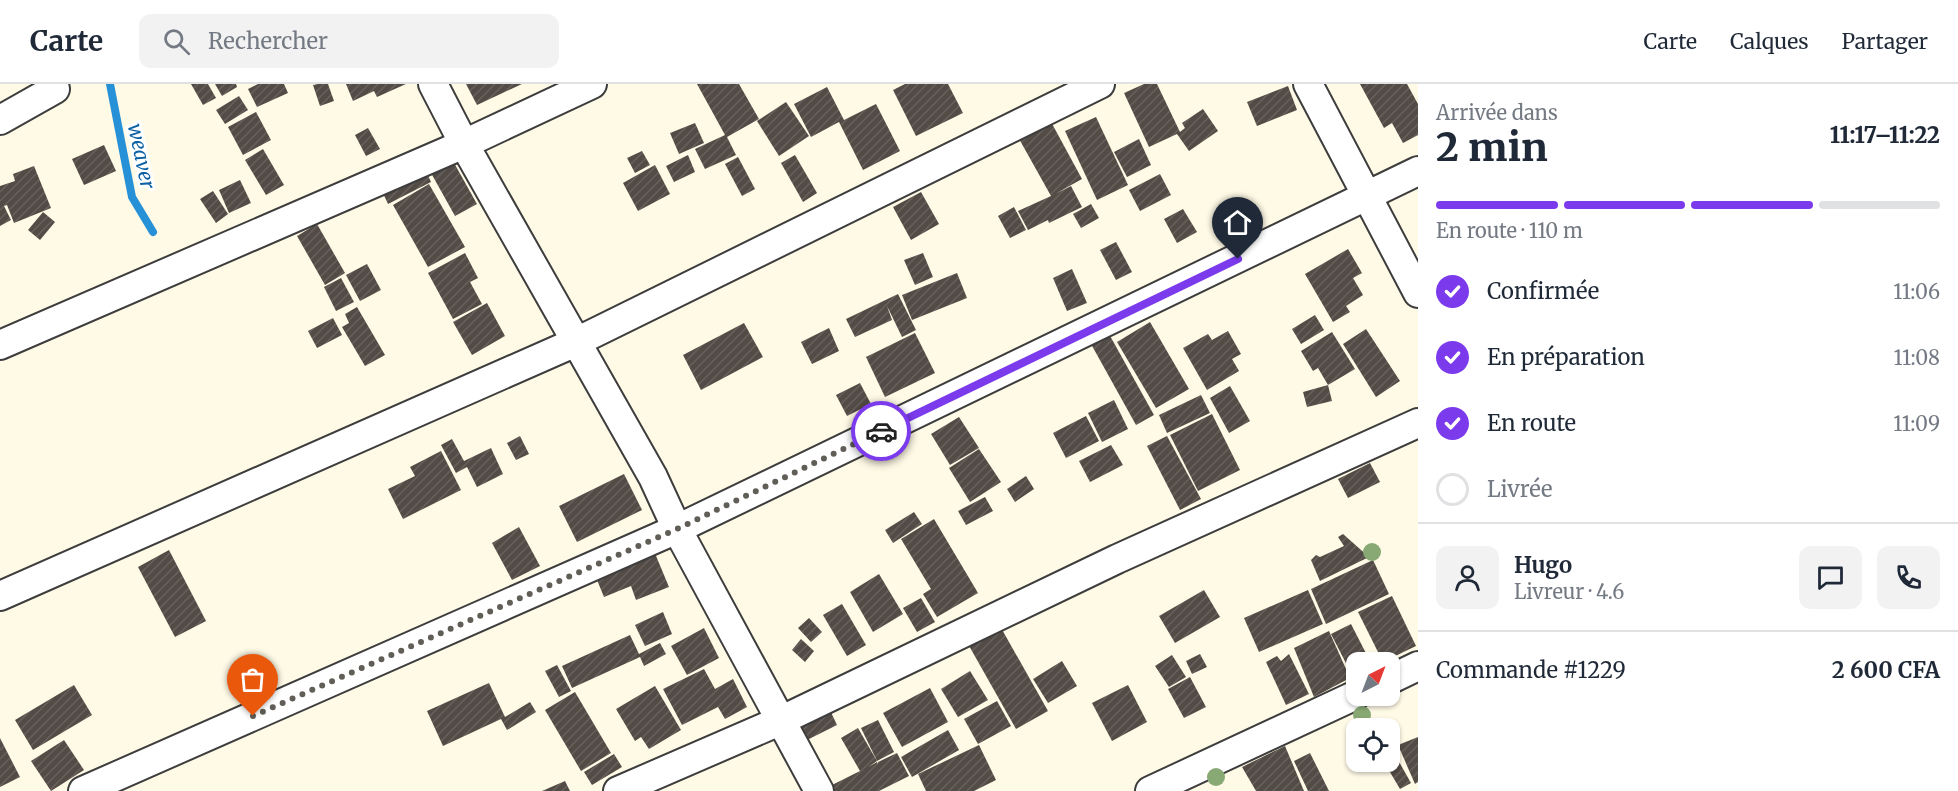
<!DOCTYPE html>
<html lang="fr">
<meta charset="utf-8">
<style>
:root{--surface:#fff;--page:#f2f2f3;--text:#1f2937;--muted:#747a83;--line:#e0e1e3;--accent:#7c3aed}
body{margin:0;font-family:Merriweather,serif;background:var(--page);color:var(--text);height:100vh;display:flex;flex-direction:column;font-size:22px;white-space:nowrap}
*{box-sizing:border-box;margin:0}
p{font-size:20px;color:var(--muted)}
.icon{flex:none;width:33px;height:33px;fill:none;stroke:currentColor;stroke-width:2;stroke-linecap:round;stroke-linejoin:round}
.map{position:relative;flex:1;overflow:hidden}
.panel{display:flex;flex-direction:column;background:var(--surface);width:540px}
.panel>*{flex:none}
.needle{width:39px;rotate:42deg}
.fabs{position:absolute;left:1346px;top:568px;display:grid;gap:12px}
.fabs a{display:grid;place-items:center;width:54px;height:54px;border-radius:12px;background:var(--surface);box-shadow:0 2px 4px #0004;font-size:30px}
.pin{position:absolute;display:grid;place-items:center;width:51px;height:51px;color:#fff;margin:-62px -26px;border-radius:50% 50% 50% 0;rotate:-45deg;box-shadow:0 0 6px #0007}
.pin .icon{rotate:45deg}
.courier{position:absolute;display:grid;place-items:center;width:60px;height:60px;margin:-30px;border:4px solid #7c3aed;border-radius:50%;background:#fff;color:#222;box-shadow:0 2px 8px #0007}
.summary em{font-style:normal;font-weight:800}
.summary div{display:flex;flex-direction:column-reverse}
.summary{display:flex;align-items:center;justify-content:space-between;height:102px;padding:0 18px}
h1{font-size:39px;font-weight:800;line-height:45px}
.bar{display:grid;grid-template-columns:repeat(4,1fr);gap:9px 6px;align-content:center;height:72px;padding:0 18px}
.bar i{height:8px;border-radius:4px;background:var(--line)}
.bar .current{background:var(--accent)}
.bar p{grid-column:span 4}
.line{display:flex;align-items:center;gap:15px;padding:0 18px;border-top:2px solid var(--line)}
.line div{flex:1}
.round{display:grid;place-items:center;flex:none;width:63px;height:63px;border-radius:12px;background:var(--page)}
ol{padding:0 18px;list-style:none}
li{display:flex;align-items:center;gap:18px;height:66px}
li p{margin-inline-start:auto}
li .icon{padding:6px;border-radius:50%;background:var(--accent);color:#fff;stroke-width:4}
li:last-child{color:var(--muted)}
li i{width:33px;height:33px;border:3px solid var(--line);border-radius:50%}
header{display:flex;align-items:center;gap:36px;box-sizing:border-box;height:84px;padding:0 30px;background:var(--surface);border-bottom:2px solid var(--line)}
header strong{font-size:28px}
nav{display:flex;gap:33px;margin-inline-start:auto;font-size:21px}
.search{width:420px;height:54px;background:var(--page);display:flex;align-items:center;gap:15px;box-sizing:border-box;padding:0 21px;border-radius:12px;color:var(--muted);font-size:22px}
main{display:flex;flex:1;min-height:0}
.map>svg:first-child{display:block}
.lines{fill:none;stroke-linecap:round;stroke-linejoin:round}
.stream{stroke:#2791d8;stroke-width:8}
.building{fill:url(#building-hatch)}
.street-casing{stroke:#3d3d3d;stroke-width:32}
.street{stroke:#fff;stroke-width:28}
.tree{fill:#88a874}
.done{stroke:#605e57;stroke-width:6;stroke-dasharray:0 10.8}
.route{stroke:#7c3aed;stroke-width:8}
.labels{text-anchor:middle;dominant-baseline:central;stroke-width:6;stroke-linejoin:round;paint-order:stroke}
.water-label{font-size:20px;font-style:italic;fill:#0b60a3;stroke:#fff}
</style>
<header>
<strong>Carte</strong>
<div class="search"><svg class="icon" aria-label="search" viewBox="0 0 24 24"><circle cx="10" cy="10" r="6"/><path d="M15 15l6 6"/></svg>Rechercher</div>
<nav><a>Carte</a><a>Calques</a><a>Partager</a></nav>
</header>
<main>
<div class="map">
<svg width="1418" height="707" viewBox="0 0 1418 707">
<defs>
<pattern id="building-hatch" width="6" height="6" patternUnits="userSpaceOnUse" patternTransform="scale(1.5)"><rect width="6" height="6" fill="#534b45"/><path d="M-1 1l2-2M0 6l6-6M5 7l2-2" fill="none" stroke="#67605c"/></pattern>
</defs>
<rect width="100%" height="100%" fill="#fffae6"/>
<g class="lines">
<polyline class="stream" points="110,0 132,113 153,148"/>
</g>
<g class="building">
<polygon points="191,0 208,0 216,14 203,21"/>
<polygon points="215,0 236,0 237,3 222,12"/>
<polygon points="258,0 284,0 288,9 257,23 248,5"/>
<polygon points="318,0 328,0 334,17 320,22 313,1"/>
<polygon points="346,0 406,0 377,13 374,7 353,17"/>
<polygon points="466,0 522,0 477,21"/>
<polygon points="697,0 739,0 759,35 727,53 736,71 705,85 695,65 725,51"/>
<polygon points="905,0 948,0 963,29 916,52 893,6"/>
<polygon points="1144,0 1157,0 1180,48 1185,44 1182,39 1203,25 1218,47 1189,67 1177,50 1149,63 1124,9"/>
<polygon points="1360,0 1407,0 1418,20 1418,51 1403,59 1392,39 1384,44"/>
<polygon points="1288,2 1297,26 1257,42 1247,18"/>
<polygon points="827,3 844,36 876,20 900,67 863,86 839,38 811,53 794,20"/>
<polygon points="239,12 248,26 225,40 216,26"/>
<polygon points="786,18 809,52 779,72 757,37"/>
<polygon points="256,28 271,56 243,71 228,43"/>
<polygon points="1096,33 1128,101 1097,116 1065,47"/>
<polygon points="1050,36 1082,95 1055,110 1071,102 1082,123 1049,139 1048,136 1028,146 1018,127 1051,112 1018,53"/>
<polygon points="695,39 704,59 679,70 670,49"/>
<polygon points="368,44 380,65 366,72 355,51"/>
<polygon points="1139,55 1151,81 1127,93 1114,68"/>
<polygon points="104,61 116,87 84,101 72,75"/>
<polygon points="263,65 284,101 266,111 245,76"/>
<polygon points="642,67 650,81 635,89 627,74"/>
<polygon points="688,71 695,88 674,98 666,82"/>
<polygon points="795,71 817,109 803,118 781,79"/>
<polygon points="738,73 755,105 742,112 725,80"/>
<polygon points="453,77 477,120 455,132 431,89"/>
<polygon points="655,81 670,110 638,127 623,99"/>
<polygon points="34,82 51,124 14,139 7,121 4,122 11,136 0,142 0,102 15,97 13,90"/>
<polygon points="425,85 431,98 388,120 382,107"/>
<polygon points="1160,90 1171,111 1140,127 1129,106"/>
<polygon points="240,96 251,119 229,129 219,106"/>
<polygon points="429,100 465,163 428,183 393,121"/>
<polygon points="213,107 228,130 216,139 200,115"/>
<polygon points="921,108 939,140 911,156 893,123"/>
<polygon points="1091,120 1099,134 1081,144 1073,130"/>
<polygon points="1014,123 1026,146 1010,154 998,132"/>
<polygon points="1183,125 1197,148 1177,159 1164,135"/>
<polygon points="43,128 55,138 40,156 28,146"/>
<polygon points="317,140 345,189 325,201 297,152"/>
<polygon points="1116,158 1132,188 1116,196 1100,166"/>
<polygon points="1348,165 1362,189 1353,194 1363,211 1346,222 1350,228 1333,238 1305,190"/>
<polygon points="465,169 478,194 470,198 482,220 453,235 428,189"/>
<polygon points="923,169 933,193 915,201 904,176"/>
<polygon points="367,180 381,206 360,217 346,191"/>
<polygon points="1072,185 1087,219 1067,227 1053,194"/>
<polygon points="957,189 967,214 912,236 902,211"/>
<polygon points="341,194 354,218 336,227 324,203"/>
<polygon points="898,210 916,246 902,253 887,222 892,236 855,253 846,235"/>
<polygon points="487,219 505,252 472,271 453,238"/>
<polygon points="357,223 385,271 365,282 342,243 349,239 345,230"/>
<polygon points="1315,231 1324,246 1301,260 1292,245"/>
<polygon points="333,234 342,251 317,264 308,247"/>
<polygon points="1150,238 1189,305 1156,324 1117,258"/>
<polygon points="744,239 763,273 701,306 683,271"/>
<polygon points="829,244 839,267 812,280 801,258"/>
<polygon points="1366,245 1400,297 1376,313 1343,260"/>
<polygon points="1228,247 1241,270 1232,275 1239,287 1207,306 1183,264 1208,250 1212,256"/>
<polygon points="1332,248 1355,285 1328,301 1318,284 1313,287 1301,267"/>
<polygon points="915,249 935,289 885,313 866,273"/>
<polygon points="1109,250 1154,331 1136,341 1091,260"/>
<polygon points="860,299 871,320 847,332 836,311"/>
<polygon points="1328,301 1332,317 1307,323 1303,308"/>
<polygon points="1230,302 1250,337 1229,349 1210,314"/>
<polygon points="1201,311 1210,329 1167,349 1159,331"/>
<polygon points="1114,316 1128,345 1102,358 1088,329"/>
<polygon points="1212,330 1240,386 1198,407 1170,351"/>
<polygon points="1086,332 1099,357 1066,374 1053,349"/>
<polygon points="959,333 979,364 950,381 931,350"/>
<polygon points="520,352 529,370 516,376 507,359"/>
<polygon points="1167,352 1201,415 1180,426 1147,362"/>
<polygon points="452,355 464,377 491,364 503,390 477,403 467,383 456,389 441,361"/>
<polygon points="1111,361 1123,381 1090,398 1079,377"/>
<polygon points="979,365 1001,398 970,418 949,384"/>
<polygon points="441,367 461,406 403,435 388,405 415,392 410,383"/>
<polygon points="1370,379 1380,398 1348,414 1338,395"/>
<polygon points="624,390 642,426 577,458 559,422"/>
<polygon points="1026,392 1034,405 1015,418 1007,405"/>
<polygon points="985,413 993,427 966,441 958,427"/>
<polygon points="914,428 922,440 893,459 885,446"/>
<polygon points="934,435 978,509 937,533 923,510 931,505 901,455"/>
<polygon points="519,443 540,482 512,496 492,459"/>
<polygon points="1343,450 1369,473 1320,497 1311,476 1316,471 1320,473 1344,462 1338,453"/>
<polygon points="169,466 206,537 175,553 138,483"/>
<polygon points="654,467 669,503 636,516 631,502 604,513 595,491"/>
<polygon points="1373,476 1389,510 1326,540 1311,505"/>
<polygon points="879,490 903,530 873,548 850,508"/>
<polygon points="1204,506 1220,533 1175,559 1159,532"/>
<polygon points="1308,506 1323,540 1259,568 1244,534"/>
<polygon points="1392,512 1416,562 1383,578 1358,528"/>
<polygon points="921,514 935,538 917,548 903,524"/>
<polygon points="842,520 866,561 847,572 823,531"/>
<polygon points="663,528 672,550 645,562 635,541"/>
<polygon points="809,534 822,548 811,558 798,544"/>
<polygon points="1351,540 1371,579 1356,579 1356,592 1353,593 1331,550"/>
<polygon points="1000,542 1048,627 1016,645 968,560"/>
<polygon points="704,544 719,574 687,591 671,562"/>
<polygon points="1329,547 1350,594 1314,613 1294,564"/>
<polygon points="630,551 639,570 660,559 666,570 644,582 640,573 572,604 562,582"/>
<polygon points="801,555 814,567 805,578 792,566"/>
<polygon points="1200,570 1207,583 1192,590 1186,577"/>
<polygon points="1289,570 1309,610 1286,621 1266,578 1277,572 1281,577"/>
<polygon points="1172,571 1186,593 1169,603 1155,582"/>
<polygon points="1062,577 1077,602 1048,619 1033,595"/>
<polygon points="557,581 571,607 559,613 545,587"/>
<polygon points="704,585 715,605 733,595 747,623 725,635 718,623 682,641 663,605"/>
<polygon points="970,587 988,616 958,633 941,605"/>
<polygon points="1190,593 1206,623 1184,634 1168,605"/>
<polygon points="489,599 505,633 530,618 536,628 507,646 501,635 443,662 427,627"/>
<polygon points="74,601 92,631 33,666 15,636"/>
<polygon points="1128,601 1147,638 1112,657 1092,619"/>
<polygon points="655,602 681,646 649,665 641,653 635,657 616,625"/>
<polygon points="930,604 948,638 902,663 883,629"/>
<polygon points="575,608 611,669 581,687 545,626"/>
<polygon points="997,617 1011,642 978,660 964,635"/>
<polygon points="828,622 837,641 805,657 795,638"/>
<polygon points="878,636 894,668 877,677 861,644"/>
<polygon points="858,644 877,677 868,683 877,678 878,680 878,678 897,669 909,692 879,707 833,707 830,702 860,687 841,654"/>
<polygon points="948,646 959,666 912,693 901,673"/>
<polygon points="1418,653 1418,698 1415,700 1398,661"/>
<polygon points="0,654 20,693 0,703"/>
<polygon points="64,656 84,686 51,707 31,677"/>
<polygon points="1389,660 1411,699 1400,705 1384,678 1389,678"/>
<polygon points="979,661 996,696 974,707 926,707 918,690"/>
<polygon points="1285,662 1304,707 1256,707 1242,683"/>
<polygon points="1310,669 1329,707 1308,707 1294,677"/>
<polygon points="614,670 622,683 592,701 584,688"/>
<polygon points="565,697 570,707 542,707"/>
</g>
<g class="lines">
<g class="street-casing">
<g id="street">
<polyline points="433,0 464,60 653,393 677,445 819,707"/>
<polyline points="1308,0 1418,209"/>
<polyline points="0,36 55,5"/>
<polyline points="0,261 464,60 592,0"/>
<polyline points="0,512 576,258 1100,0"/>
<polyline points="1389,596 1418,582"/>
<polyline points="83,707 677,445 1418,87"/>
<polyline points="618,707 782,636 1117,475 1418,339"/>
<polyline points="1150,707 1356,611"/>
</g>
</g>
<use href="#street" class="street"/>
</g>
<g class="tree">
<circle cx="1372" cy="468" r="9"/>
<circle cx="1362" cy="631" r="9"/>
<circle cx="1216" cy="693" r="9"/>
</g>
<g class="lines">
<polyline class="done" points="253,632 677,445 881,347"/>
<polyline class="route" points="881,347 1238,175"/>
</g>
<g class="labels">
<g class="water-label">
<text transform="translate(142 72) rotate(78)">weaver</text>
</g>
</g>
</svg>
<div class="fabs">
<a><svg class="needle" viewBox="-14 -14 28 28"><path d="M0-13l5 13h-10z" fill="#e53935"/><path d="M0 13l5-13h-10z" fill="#747a83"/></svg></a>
<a><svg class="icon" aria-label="locate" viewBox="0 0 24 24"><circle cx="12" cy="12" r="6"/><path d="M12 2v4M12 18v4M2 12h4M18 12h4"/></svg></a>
</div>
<div class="pin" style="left:253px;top:632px;background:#ea580c"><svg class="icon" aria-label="bag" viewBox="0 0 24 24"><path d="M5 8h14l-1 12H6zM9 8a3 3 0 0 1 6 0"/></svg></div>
<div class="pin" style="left:1238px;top:175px;background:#1f2937"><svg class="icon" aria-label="home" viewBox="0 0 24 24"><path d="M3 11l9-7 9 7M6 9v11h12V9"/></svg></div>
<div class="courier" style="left:881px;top:347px"><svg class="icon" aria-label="car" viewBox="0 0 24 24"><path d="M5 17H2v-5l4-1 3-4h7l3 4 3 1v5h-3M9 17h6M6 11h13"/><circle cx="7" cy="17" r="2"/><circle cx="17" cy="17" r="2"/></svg></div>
</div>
<section class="panel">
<div class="summary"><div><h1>2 min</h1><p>Arrivée dans</p></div><em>11:17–11:22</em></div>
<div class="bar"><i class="current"></i><i class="current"></i><i class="current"></i><i></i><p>En route · 110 m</p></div>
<ol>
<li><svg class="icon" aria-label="check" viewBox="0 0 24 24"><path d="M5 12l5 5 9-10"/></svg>Confirmée<p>11:06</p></li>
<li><svg class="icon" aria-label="check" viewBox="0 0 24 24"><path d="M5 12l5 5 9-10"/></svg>En préparation<p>11:08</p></li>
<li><svg class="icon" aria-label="check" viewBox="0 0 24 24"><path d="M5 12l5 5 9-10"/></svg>En route<p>11:09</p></li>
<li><i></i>Livrée</li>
</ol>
<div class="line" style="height:108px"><a class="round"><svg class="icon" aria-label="person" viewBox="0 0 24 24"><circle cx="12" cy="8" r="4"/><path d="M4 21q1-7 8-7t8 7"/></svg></a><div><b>Hugo</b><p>Livreur · 4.6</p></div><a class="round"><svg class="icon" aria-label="chat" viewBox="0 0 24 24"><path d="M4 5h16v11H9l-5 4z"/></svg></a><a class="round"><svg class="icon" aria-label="phone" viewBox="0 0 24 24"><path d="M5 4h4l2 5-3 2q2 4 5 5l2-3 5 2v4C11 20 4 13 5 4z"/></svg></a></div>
<div class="line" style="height:78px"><div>Commande #1229</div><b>2 600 CFA</b></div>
</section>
</main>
